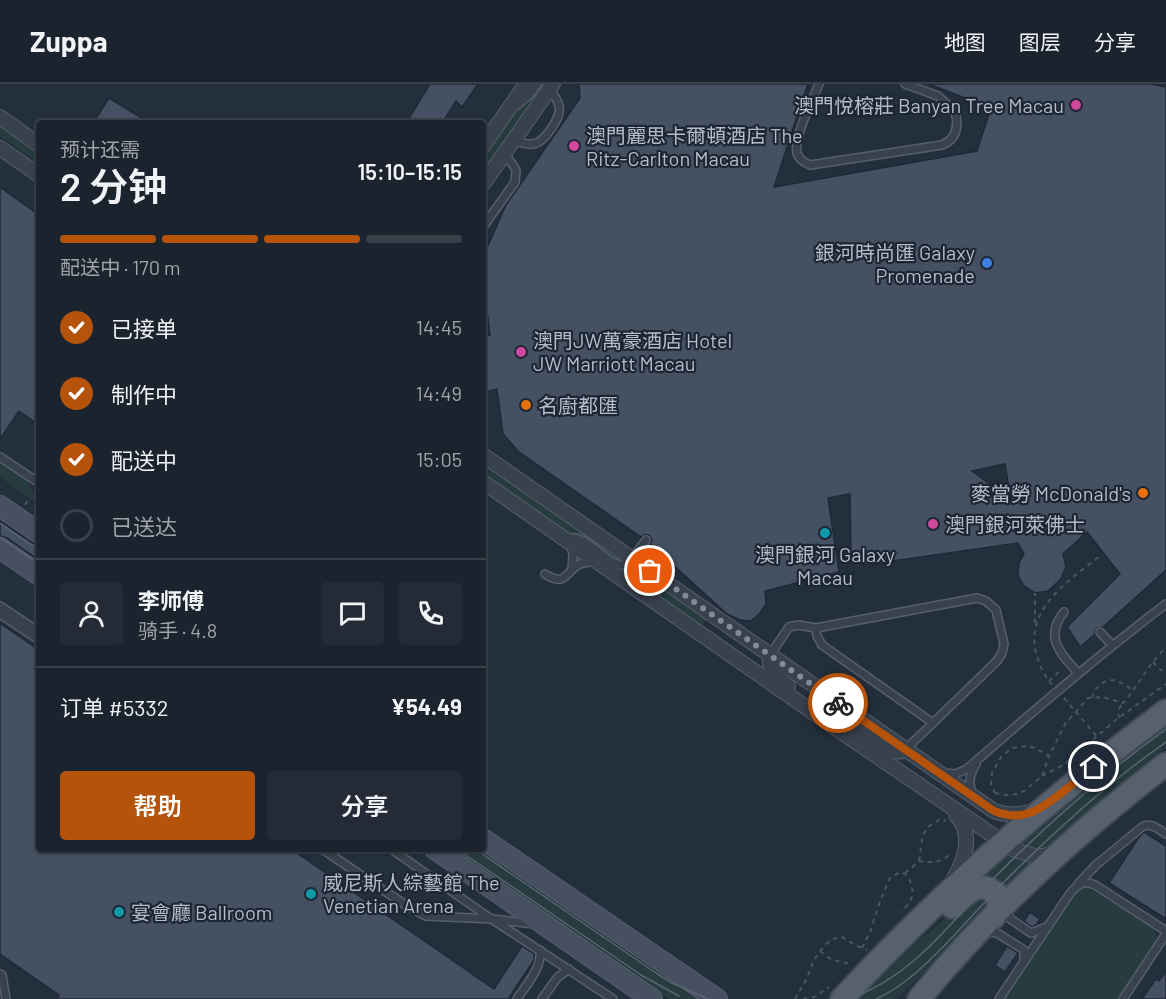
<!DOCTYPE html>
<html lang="zh">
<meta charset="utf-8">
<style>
:root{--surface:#1b232e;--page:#242b36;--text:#f1f3f6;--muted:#a0a4aa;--line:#39404a;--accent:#b45309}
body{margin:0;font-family:Barlow,"Noto Sans SC",sans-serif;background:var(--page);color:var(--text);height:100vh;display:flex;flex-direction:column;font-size:22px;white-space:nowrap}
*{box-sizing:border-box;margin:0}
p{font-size:20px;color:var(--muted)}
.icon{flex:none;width:33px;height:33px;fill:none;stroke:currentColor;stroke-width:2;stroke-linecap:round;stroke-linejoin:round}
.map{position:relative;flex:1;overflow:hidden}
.details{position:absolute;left:36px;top:36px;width:450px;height:732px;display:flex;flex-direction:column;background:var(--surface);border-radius:6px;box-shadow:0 2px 4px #0004,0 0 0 2px var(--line)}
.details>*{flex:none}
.pin{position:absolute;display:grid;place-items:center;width:51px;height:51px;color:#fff;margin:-26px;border:3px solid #fff;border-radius:50%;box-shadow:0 2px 6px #0007}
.courier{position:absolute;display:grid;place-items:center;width:60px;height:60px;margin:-30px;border:4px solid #b45309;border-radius:50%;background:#fff;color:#222;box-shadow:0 2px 8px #0007}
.headline em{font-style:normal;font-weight:600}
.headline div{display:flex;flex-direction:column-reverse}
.headline{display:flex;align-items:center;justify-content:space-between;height:102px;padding:0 24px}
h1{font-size:39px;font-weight:600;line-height:45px}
.bar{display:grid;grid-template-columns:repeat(4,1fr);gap:9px 6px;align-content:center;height:72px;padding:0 24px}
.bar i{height:8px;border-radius:4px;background:var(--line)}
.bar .active{background:var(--accent)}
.bar p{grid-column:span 4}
.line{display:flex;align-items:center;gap:15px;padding:0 24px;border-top:2px solid var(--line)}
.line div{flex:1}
.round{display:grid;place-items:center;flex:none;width:63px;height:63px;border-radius:6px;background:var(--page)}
ol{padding:0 24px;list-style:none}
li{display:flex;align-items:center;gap:18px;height:66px}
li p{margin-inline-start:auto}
li .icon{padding:6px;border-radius:50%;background:var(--accent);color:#fff;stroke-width:4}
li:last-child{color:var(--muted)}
li i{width:33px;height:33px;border:3px solid var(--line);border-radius:50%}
.cta{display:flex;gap:12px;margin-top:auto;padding:12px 24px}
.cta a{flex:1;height:69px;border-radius:6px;background:var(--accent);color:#fff;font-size:24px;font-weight:600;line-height:69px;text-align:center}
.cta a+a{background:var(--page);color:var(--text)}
header{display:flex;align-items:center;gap:36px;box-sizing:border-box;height:84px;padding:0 30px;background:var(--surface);border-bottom:2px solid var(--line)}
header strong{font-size:28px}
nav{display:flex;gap:33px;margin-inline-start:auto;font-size:21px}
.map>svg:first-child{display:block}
.green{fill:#263c3f}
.building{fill:#455162;stroke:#1f2835;stroke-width:1.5;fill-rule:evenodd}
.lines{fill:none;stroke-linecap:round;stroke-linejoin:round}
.lane-casing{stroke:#565f6c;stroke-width:10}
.street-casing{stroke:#565f6c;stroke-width:16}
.secondary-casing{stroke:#565f6c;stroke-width:22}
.primary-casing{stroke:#414a57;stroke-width:26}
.path{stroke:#44595c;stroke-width:2;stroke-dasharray:4.5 4.5;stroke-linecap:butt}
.lane{stroke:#38414e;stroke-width:7}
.street{stroke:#38414e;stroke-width:14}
.secondary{stroke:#465061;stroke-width:20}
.primary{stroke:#56606e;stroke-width:22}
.tram{stroke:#5a6575;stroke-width:1.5}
.done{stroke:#828b98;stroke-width:6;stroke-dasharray:0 10.8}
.route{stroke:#b45309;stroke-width:8}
.hotel-dot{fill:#d1479c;stroke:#1d2633;stroke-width:2}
.shop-dot{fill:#3f7fe0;stroke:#1d2633;stroke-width:2}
.food-dot{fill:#e8710a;stroke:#1d2633;stroke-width:2}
.culture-dot{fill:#0f9aa8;stroke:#1d2633;stroke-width:2}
.labels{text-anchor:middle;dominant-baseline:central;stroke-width:4.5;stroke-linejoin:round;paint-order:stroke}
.poi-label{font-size:20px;fill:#b4bcc9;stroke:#1d2633;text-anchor:start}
</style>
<header>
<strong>Zuppa</strong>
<nav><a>地图</a><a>图层</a><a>分享</a></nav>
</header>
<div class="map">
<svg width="1166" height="915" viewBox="0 0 1166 915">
<rect width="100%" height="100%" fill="#242f3e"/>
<g class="green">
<polygon points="534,0 545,0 483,89 483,73"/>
<polygon points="0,40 39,67 39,79 0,52"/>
<path d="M0,378C20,391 31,396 38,420L0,393Z"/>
<polygon points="483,379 707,535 701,542 483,392"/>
<polygon points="1166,642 1166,663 1141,683 1043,766 1035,765 1019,756"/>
<polygon points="450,765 477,765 697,915 669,915"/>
<polygon points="1004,768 1035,779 1004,809 972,797"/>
<polygon points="1087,803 1153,844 1157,852 1157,857 1119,915 1004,915 1078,806 1081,804"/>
<polygon points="983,809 989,820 970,845 896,915 852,915 898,867 920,856 968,815"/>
</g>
<g class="building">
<polygon points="430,0 478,0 462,23 456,17 442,39 406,39"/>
<path d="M579,0H808L800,23L774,103L977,67L991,24L929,0H1151L1166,3V486L1103,543L1097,544L1095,547V550L1080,563L1067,543L1120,490L1087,448L1063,470L1066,482L1061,495L1048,507L1035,509L1024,502L1018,492L1019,479L1024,470L1018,459L865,481L851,474L850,410L828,414L839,488L765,507L766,520L760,529L751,537L740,536L727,530L650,460L652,456L649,451H644L641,453L519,368L503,350L497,305L483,309V252L490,251L485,212L486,166L506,121L580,14ZM1005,380L1011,416L972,387Z"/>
<polygon points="109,14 150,39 93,39"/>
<polygon points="0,103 39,131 39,341 19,327 0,355"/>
<polygon points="0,437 32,459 39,461 39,476 7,454 0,452"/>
<polygon points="0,539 39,566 39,765 291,765 494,905 522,862 534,870 534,876 508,915 57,915 59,911 0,870"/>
<polygon points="1144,748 1166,762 1166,835 1109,799 1139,753"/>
<polygon points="1030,828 1040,835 1036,841 1032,843 1024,837"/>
<polygon points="1007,862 1018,869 1005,888 995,881"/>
<polygon points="1166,887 1166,915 1142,915 1156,895 1159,897"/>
</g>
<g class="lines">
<g class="lane-casing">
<g id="lane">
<path d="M819,0C813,15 793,54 797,69C799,76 804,78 810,81L942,61C957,55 959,42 955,27L938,12L905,0"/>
<polyline points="516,22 530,10 537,0"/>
<path d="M513,56C519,58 526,61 533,60C544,59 562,33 559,22C558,16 553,10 550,5"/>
<polyline points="483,143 515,98 516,86 513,81 504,69"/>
<polyline points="0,373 39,399"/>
<path d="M565,455C589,446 605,485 627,481L646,456"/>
<polyline points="571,461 573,471 572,485"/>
<path d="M545,490C572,507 564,477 592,478"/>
<polyline points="0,522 39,548"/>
<path d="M1064,528C1044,553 1060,569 1078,589"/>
<polyline points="0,530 39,556"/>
<polyline points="816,544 817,552 822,561 933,639"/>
<polyline points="1100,548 1112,561"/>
<polyline points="770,571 789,543 798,541 816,544 977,514 986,517 996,526 1004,560 1002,569 997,577 906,665"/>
<path d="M944,689L955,690L967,685C1032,628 1097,572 1166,520"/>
<path d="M972,709C968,698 970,690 976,680"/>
<polyline points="322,765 407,822 426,832 492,835 534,840"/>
<polyline points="391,765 487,832 613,915"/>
<path d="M1078,800L1096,781L1142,743C1151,738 1158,745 1166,750"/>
<polyline points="1009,823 1009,834 1031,849 1047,843"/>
<polyline points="986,848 997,849 1024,866 1024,878"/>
<polyline points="0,890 2,891 6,915"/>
<path d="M517,915C526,901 542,885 540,866"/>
<polyline points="542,915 557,894 569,885"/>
<path d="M999,915L1071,808C1078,800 1085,796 1095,801L1166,847"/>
<polyline points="1123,915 1166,850"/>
</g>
</g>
<g class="street-casing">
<g id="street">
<polyline points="0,33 39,61"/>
<polyline points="483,62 526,0"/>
<polyline points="0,64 39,91"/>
<polyline points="483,100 553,0"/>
<path d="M483,371L994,727C1008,732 1019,731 1034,727"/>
<polyline points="483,398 837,645 1013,765 1037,773 1054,770"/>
<path d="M770,571C768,587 777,593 788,602"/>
<path d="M841,647C848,647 854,647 861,650C877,659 885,672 905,666"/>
<path d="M953,796C965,776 974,750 956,731"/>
</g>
</g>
<g class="secondary-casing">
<g id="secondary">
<polyline points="0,422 39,449"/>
<polyline points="0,464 39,491"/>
<polyline points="483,755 717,915"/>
<polyline points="435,765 652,915"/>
</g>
</g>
<g class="primary-casing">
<g id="primary">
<path d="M952,823C965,811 978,794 997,810C1000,820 999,825 993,834"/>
<path d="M842,915C941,808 1050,714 1166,627"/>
<path d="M919,915C991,827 1076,749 1166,680"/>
</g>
</g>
<g class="path">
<polyline points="25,421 29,414"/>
<polyline points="1035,539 1035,509"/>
<polyline points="1153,578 1158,584 1166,589"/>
<polyline points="1049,597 1062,585"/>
<path d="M1052,601C1043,590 1038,578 1035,564C1028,521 1073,494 1101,471"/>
<polyline points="1064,614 1099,655"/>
<path d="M1092,614C1093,609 1095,605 1099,602C1111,590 1122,599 1134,607"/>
<path d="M1119,634C1117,627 1119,624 1123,619"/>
<polyline points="1042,692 1065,680 1117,635 1166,600"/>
<path d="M995,709L991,701L992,689L1001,673L1012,664L1027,662L1035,664L1049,672L1065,640L1088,614L1103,613L1123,619C1139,602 1148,579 1166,564"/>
<polyline points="995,709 1006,711 1017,710 1024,707 1042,692 1049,672"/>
<path d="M919,777C923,757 918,744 942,735L946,737"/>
<path d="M905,789L919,777C932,779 942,779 951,769"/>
<path d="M862,864L870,848L880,817L890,794L900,788C909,790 914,802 912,812C911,818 905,824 901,828"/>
<polyline points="820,867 832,876 852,880"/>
<polyline points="795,915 807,894 814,876 824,862 832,855 842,853 857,862 867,866"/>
<polyline points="803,915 814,913 829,903"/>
</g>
<use href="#lane" class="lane"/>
<use href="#street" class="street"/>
<use href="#secondary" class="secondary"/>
<use href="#primary" class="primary"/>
<g class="tram">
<polyline points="0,439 39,466"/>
<polyline points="0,453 39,480"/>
<polyline points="457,765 641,891 679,912"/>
<polyline points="475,765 656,889 672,899 708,915"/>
<path d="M849,915C913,892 946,843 991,797C1044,743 1104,690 1166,645"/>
<path d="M876,915C903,903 924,882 944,862C965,840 985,817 1007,795C1056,746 1109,698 1166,658"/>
</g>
</g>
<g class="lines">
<polyline class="done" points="650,487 838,619"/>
<path class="route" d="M838,619L994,727C1024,739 1041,725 1064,707C1074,699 1084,691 1094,683"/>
</g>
<g class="hotel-dot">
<circle cx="1076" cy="21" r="6"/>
<circle cx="574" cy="62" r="6"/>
<circle cx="521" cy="268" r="6"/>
<circle cx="933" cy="440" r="6"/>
</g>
<circle class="shop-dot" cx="987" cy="179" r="6"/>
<g class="food-dot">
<circle cx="526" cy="321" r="6"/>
<circle cx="1143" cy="409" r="6"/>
</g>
<g class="culture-dot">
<circle cx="825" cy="449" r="6"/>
<circle cx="311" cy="810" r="6"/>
<circle cx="119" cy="828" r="6"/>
</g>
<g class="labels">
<g class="poi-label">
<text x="1064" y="21" text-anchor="end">澳門悅榕莊 Banyan Tree Macau</text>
<text x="586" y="51">澳門麗思卡爾頓酒店 The<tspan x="586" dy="23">Ritz-Carlton Macau</tspan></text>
<text x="975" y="168" text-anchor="end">銀河時尚匯 Galaxy<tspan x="975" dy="23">Promenade</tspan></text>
<text x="533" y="256">澳門JW萬豪酒店 Hotel<tspan x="533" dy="23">JW Marriott Macau</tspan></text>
<text x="538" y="321">名廚都匯</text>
<text x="1131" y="409" text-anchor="end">麥當勞 McDonald's</text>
<text x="945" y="440">澳門銀河萊佛士</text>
<text x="825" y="470" text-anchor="middle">澳門銀河 Galaxy<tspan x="825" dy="23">Macau</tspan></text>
<text x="323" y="798">威尼斯人綜藝館 The<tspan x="323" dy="23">Venetian Arena</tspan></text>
<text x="131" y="828">宴會廳 Ballroom</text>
</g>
</g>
</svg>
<div class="pin" style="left:650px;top:487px;background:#ea580c"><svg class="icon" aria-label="bag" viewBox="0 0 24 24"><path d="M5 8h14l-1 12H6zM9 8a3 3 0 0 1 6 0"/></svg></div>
<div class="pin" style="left:1094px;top:683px;background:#1f2937"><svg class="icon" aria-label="home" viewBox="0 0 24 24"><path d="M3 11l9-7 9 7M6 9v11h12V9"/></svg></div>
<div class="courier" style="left:838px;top:619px"><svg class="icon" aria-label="bike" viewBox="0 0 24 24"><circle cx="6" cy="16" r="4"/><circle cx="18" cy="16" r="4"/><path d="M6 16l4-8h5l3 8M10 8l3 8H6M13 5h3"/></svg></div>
<section class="details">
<div class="headline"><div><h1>2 分钟</h1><p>预计还需</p></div><em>15:10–15:15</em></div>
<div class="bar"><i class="active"></i><i class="active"></i><i class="active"></i><i></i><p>配送中 · 170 m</p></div>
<ol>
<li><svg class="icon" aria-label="check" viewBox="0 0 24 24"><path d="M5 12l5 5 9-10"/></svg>已接单<p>14:45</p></li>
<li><svg class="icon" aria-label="check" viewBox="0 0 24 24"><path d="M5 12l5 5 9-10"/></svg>制作中<p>14:49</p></li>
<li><svg class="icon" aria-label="check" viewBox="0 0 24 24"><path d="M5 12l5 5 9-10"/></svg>配送中<p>15:05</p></li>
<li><i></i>已送达</li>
</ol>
<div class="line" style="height:108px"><a class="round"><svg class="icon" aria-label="person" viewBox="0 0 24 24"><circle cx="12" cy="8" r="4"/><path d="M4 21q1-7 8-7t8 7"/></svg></a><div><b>李师傅</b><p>骑手 · 4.8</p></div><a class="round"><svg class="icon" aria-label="chat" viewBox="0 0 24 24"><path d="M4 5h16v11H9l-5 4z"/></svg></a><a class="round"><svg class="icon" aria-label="phone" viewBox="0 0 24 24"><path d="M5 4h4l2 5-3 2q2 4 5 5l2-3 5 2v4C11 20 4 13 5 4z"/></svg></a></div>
<div class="line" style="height:78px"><div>订单 #5332</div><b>¥54.49</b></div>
<div class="cta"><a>帮助</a><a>分享</a></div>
</section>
</div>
